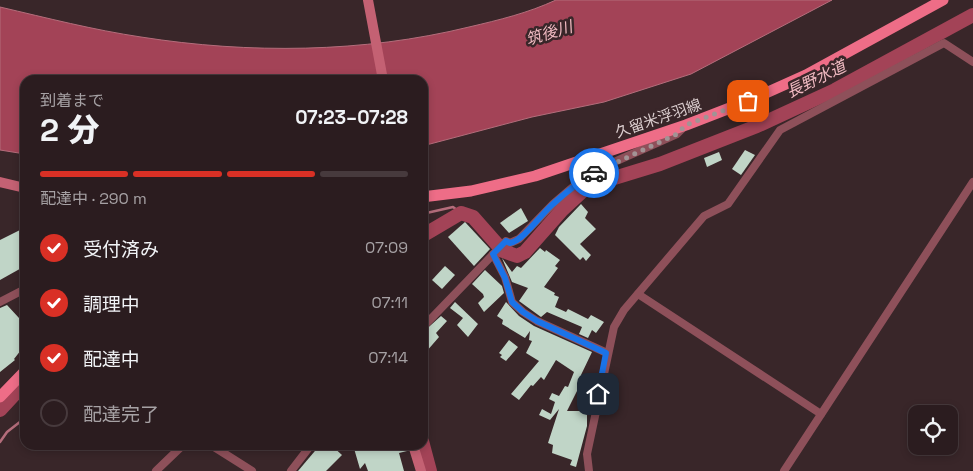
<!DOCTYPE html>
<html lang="ja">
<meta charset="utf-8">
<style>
:root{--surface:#2b1c1f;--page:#37292c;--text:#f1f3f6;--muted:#a6a1a4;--line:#473a3d;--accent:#d93025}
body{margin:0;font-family:"Space Grotesk","Noto Sans JP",sans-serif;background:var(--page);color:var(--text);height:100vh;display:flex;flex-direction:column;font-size:19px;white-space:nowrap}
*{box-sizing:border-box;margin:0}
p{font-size:16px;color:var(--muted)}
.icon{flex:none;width:28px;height:28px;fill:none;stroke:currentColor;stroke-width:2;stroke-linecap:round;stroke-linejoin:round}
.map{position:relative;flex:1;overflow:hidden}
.details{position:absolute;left:20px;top:75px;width:408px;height:375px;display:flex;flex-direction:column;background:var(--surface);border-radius:15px;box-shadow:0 2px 8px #0003,0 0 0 1px var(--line)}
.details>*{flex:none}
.buttons{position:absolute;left:908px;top:405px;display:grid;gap:10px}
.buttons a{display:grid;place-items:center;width:50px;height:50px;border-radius:10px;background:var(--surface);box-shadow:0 2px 8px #0003,0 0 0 1px var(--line);font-size:25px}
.pin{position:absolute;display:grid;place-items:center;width:42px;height:42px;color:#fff;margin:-21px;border-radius:10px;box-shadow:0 2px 8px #0006}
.courier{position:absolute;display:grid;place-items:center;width:50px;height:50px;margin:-25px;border:4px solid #1a73e8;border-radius:50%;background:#fff;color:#222;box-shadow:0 1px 6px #0007}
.overview em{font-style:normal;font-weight:800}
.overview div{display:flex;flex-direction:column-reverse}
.overview{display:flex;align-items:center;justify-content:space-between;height:85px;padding:0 20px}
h1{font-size:32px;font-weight:800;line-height:38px}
.bar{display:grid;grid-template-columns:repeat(4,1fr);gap:8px 5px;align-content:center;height:60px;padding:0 20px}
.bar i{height:6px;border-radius:4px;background:var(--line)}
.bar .on{background:var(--accent)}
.bar p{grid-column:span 4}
ol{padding:0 20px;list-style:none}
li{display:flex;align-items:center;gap:15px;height:55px}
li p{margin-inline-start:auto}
li .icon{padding:5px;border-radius:50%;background:var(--accent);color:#fff;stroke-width:4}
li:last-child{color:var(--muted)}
li i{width:28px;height:28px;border:2px solid var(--line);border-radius:50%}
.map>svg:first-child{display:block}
.water{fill:#a34357;stroke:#b46d7b}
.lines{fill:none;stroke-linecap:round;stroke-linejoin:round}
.stream{stroke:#b46d7b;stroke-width:2.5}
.river{stroke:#a34357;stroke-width:14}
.building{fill:#c0d5c7}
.street{stroke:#8e505a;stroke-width:8}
.secondary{stroke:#c46173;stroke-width:10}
.primary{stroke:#ee6d87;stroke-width:11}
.done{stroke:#a29395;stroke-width:5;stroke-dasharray:0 9}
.route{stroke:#1a73e8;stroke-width:6}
.labels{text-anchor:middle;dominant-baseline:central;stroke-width:5;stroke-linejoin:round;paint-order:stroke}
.street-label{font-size:15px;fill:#dbcecf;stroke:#392629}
.water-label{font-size:16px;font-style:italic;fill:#f0bac1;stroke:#392629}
</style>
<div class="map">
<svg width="973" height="471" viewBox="0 0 973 471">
<rect width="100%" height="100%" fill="#392629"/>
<path class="water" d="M556,0H832L691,74L604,102L532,117L430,144L423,145L422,80H25V154L0,150V7C47,18 94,30 141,37C249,54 363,53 469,27C499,20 528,13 556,0Z"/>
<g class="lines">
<g class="stream">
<polyline points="422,214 453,207 461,213"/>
<polyline points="0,442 7,432 25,418"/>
</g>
<g class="river">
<polyline points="422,236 461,213 473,217 503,251 517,256 525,252 562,210 588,186 660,164 757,126 835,90 973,15"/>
<polyline points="0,410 25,383"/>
<polyline points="422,441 430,471"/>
</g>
</g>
<g class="building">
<polygon points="745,150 755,155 741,175 732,169"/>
<polygon points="719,152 722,160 707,167 704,158"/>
<polygon points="581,204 588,212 585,218 596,229 580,244 591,255 586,261 583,257 580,260 555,235 559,227"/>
<polygon points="521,208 528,221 509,233 500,223"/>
<polygon points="465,222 490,249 474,266 448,237"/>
<polygon points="20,230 25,234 25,266 0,280 0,240"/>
<polygon points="540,248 545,252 546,250 560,260 555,266 558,268 544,287 555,293 554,295 559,297 555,307 566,312 568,309 588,319 591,315 604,322 596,333 592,330 588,338 579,334 582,327 547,312 541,317 519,301 528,288 512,282 502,258 512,272 517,266 521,268"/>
<polygon points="445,266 455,275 442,289 432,280"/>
<polygon points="485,270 502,286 504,293 484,312 478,303 484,297 483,294 472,284"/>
<polygon points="455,302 478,324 468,337 457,325 463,318 450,308"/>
<polygon points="506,302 519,316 534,326 592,352 581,375 591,379 586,392 578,389 567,411 587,411 587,426 576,467 570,465 572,460 552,453 553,445 548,443 559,409 550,420 539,415 542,409 551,414 555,402 549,399 552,393 559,396 565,386 568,387 574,372 556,360 544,380 541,377 533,386 531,385 519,400 511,394 539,361 526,353 532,341 529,340 530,331 525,338 502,324 503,320 497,316"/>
<polygon points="7,305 19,318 25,312 25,345 14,359 15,360 0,372 0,308"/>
<polygon points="441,316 447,321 436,333 439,337 426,352 422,348 422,333"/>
<polygon points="509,340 518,347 506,361 500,357 502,355 499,353"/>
<polygon points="320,445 331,445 342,455 326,471 298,471"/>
<polygon points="353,445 406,445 407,451 399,453 404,471 368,471 365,463 360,469"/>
</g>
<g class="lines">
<g class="street">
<polyline points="493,254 505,277 512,302 523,312 537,321 607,353"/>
<polyline points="638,294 821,414"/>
<polyline points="0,302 25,289"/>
<polyline points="422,328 506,241 510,243 519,239 553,204 581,180 603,167 677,134 684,127"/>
<polyline points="211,445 252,471"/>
<polyline points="156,471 183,445"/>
<polyline points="291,471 311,445"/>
<polyline points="589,471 587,454 614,327 624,310 704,216 728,204 780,130 944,43 973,62"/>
<polyline points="784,471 973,182"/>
</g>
<g class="secondary">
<polyline points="368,0 383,80"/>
<polyline points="0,182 25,188"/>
<polyline points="413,445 421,471"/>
</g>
<g class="primary">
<polyline points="422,197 471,191 535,176 686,125 748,101 806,75 943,0"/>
<polyline points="0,397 25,371"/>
</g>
</g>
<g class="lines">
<polyline class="done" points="594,173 677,134 686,125 748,101"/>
<path class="route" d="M594,173C579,182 566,192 553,204C542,213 523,241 510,243L506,241L493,254L505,278L512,302L523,312L537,321L606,353L598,394"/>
</g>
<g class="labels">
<g class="street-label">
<text transform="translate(658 118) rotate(-19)">久留米浮羽線</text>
</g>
<g class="water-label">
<text transform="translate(549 33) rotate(-17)">筑後川</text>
<text transform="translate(816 79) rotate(-26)">長野水道</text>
</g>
</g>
</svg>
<div class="buttons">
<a><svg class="icon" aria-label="locate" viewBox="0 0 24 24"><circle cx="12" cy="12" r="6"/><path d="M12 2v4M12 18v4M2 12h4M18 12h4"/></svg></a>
</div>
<div class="pin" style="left:748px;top:101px;background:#ea580c"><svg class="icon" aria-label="bag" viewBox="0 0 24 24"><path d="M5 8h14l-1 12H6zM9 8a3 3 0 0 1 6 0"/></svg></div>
<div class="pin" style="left:598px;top:394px;background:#1f2937"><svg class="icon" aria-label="home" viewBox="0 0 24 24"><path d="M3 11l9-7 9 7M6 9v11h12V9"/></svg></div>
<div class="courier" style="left:594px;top:173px"><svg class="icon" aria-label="car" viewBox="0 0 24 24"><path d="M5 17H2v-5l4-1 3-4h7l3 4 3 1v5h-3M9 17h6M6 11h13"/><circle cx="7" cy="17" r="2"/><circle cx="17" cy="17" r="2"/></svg></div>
<section class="details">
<div class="overview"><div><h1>2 分</h1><p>到着まで</p></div><em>07:23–07:28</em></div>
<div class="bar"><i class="on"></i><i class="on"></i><i class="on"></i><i></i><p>配達中 · 290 m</p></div>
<ol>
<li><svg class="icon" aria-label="check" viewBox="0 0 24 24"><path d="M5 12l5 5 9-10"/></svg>受付済み<p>07:09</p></li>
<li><svg class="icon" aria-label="check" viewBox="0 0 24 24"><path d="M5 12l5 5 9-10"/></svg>調理中<p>07:11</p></li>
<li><svg class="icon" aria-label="check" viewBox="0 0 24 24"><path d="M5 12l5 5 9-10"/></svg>配達中<p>07:14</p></li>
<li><i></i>配達完了</li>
</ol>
</section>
</div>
